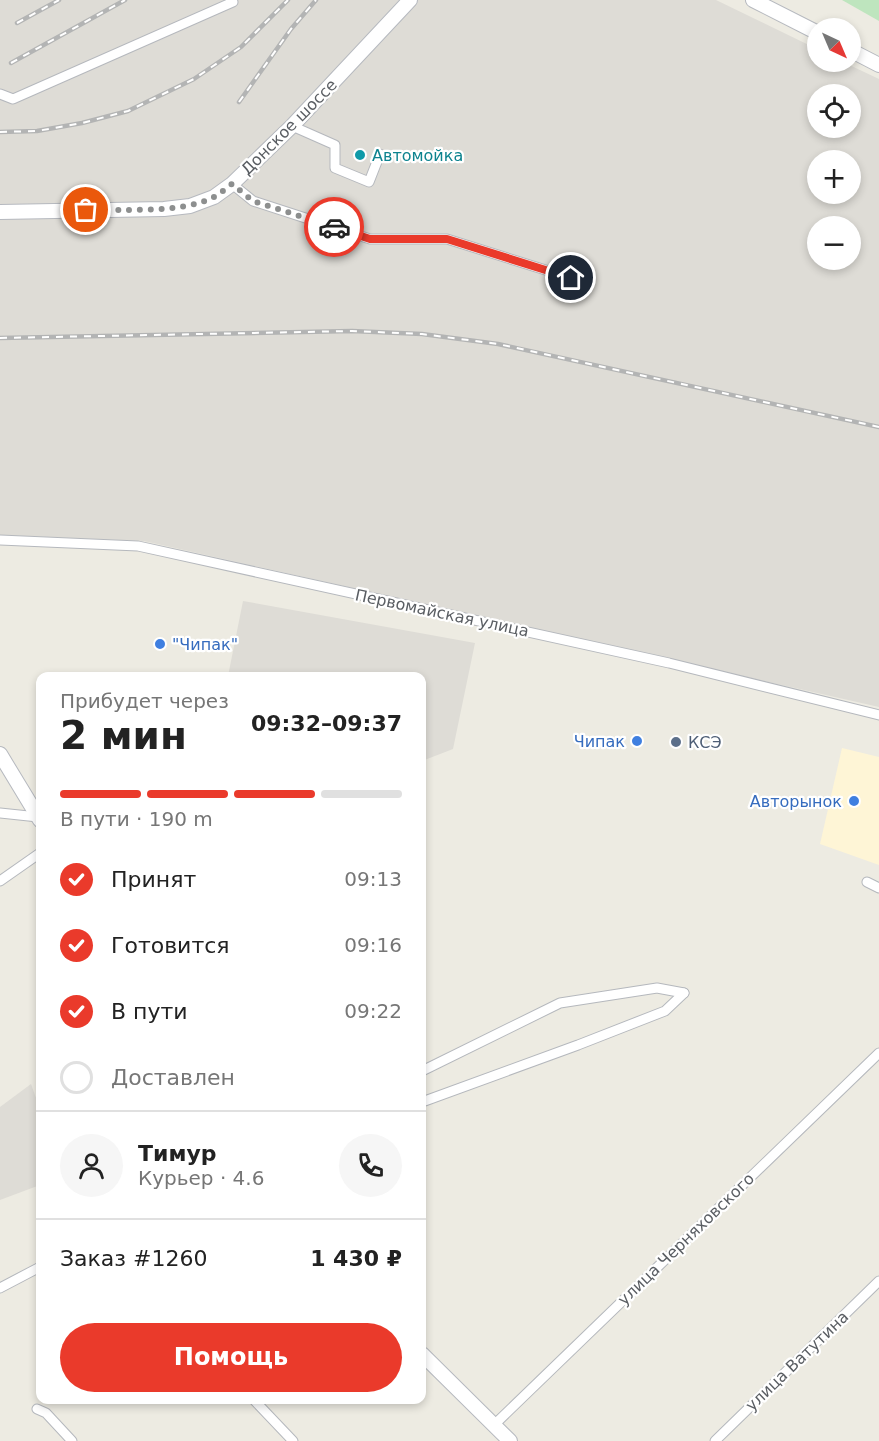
<!DOCTYPE html>
<html lang="ru">
<meta charset="utf-8">
<style>
:root{--surface:#fff;--page:#f6f6f6;--text:#222;--muted:#767676;--line:#e0e0e0;--accent:#ea3a2b}
body{margin:0;font-family:"DejaVu Sans",sans-serif;background:var(--page);color:var(--text);height:100vh;display:flex;flex-direction:column;font-size:22px;white-space:nowrap}
*{box-sizing:border-box;margin:0}
p{font-size:20px;color:var(--muted)}
.icon{flex:none;width:33px;height:33px;fill:none;stroke:currentColor;stroke-width:2;stroke-linecap:round;stroke-linejoin:round}
.map{position:relative;flex:1;overflow:hidden}
.details{position:absolute;left:36px;top:672px;width:390px;height:732px;display:flex;flex-direction:column;background:var(--surface);border-radius:12px;box-shadow:0 3px 9px #0003}
.details>*{flex:none}
.needle{width:39px;rotate:136deg}
.fabs{position:absolute;left:807px;top:18px;display:grid;gap:12px}
.fabs a{display:grid;place-items:center;width:54px;height:54px;border-radius:50%;background:var(--surface);box-shadow:0 3px 9px #0003;font-size:30px}
.pin{position:absolute;display:grid;place-items:center;width:51px;height:51px;color:#fff;margin:-26px;border:3px solid #fff;border-radius:50%;box-shadow:0 2px 6px #0007}
.courier{position:absolute;display:grid;place-items:center;width:60px;height:60px;margin:-30px;border:4px solid #ea3a2b;border-radius:50%;background:#fff;color:#222;box-shadow:0 2px 8px #0007}
.summary em{font-style:normal;font-weight:600}
.summary div{display:flex;flex-direction:column-reverse}
.summary{display:flex;align-items:center;justify-content:space-between;height:102px;padding:0 24px}
h1{font-size:39px;font-weight:600;line-height:45px}
.bar{display:grid;grid-template-columns:repeat(4,1fr);gap:9px 6px;align-content:center;height:72px;padding:0 24px}
.bar i{height:8px;border-radius:4px;background:var(--line)}
.bar .current{background:var(--accent)}
.bar p{grid-column:span 4}
.line{display:flex;align-items:center;gap:15px;padding:0 24px;border-top:2px solid var(--line)}
.line div{flex:1}
.round{display:grid;place-items:center;flex:none;width:63px;height:63px;border-radius:32px;background:var(--page)}
ol{padding:0 24px;list-style:none}
li{display:flex;align-items:center;gap:18px;height:66px}
li p{margin-inline-start:auto}
li .icon{padding:6px;border-radius:50%;background:var(--accent);color:#fff;stroke-width:4}
li:last-child{color:var(--muted)}
li i{width:33px;height:33px;border:3px solid var(--line);border-radius:50%}
.primary-button{display:flex;gap:12px;margin-top:auto;padding:12px 24px}
.primary-button a{flex:1;height:69px;border-radius:36px;background:var(--accent);color:#fff;font-size:24px;font-weight:600;line-height:69px;text-align:center}
.map>svg:first-child{display:block}
.commercial{fill:#fef5d6}
.industrial{fill:#dedcd6;fill-rule:evenodd}
.green{fill:#bee5be}
.lines{fill:none;stroke-linecap:round;stroke-linejoin:round}
.minor-casing{stroke:#b5b8bd;stroke-width:11}
.secondary-casing{stroke:#b6b9bf;stroke-width:16}
.minor{stroke:#fff;stroke-width:9}
.secondary{stroke:#fff;stroke-width:14}
.rail-casing{stroke:#b3b4b4;stroke-width:4.5}
.rail{stroke:#fff;stroke-width:2;stroke-dasharray:7;stroke-linecap:butt}
.done{stroke:#8d8f8f;stroke-width:6;stroke-dasharray:0 10.8}
.route{stroke:#ea3a2b;stroke-width:8}
.culture-dot{fill:#0f9aa8;stroke:#fff;stroke-width:2}
.shop-dot{fill:#3f7fe0;stroke:#fff;stroke-width:2}
.service-dot{fill:#5c6f8a;stroke:#fff;stroke-width:2}
.labels{text-anchor:middle;dominant-baseline:central;stroke-width:4.5;stroke-linejoin:round;paint-order:stroke}
.street-label{font-size:16px;fill:#5a5e63;stroke:#fff}
.culture-label{font-size:16px;fill:#0d838f;stroke:#fff;text-anchor:start}
.shop-label{font-size:16px;fill:#366cbe;stroke:#fff;text-anchor:end}
.service-label{font-size:16px;fill:#4e5e75;stroke:#fff;text-anchor:start}
</style>
<div class="map">
<svg width="879" height="1441" viewBox="0 0 879 1441">
<rect width="100%" height="100%" fill="#edebe2"/>
<polygon class="commercial" points="842,748 879,757 879,865 820,844"/>
<g class="industrial">
<path d="M0,0H716L817,49L818,62H843L879,79V707L144,541L0,535ZM818,94H850V128H818ZM818,160H850V194H818ZM818,226H850V260H818Z"/>
<polygon points="243,601 475,643 453,749 422,761 422,676 228,676"/>
<polygon points="31,1084 40,1109 40,1185 0,1200 0,1107"/>
</g>
<polygon class="green" points="842,0 879,0 879,21"/>
<g class="lines">
<g class="minor-casing">
<g id="minor">
<polyline points="0,94 13,99 233,2"/>
<polyline points="292,126 335,145 335,168 369,182 380,154"/>
<polyline points="232,184 253,201 370,239 447,239 571,278"/>
<polyline points="0,540 138,546 669,663 879,715"/>
<polyline points="0,813 38,817"/>
<polyline points="0,881 40,853"/>
<polyline points="867,882 879,888"/>
<polyline points="422,1071 560,1003 657,988 684,993"/>
<polyline points="422,1102 578,1045 665,1011 684,993"/>
<polyline points="0,1288 40,1267"/>
<polyline points="254,1400 293,1441"/>
<polyline points="37,1409 46,1413 72,1441"/>
<polyline points="494,1425 879,1053"/>
<polyline points="715,1441 879,1281"/>
</g>
</g>
<g class="secondary-casing">
<g id="secondary">
<polyline points="753,0 818,33"/>
<polyline points="850,50 879,65"/>
<polyline points="0,212 164,209 190,206 214,197 232,184 292,126 410,0"/>
<polyline points="0,754 40,820"/>
<polyline points="422,1354 510,1441"/>
</g>
</g>
<use href="#minor" class="minor"/>
<use href="#secondary" class="secondary"/>
<g class="rail-casing">
<g id="rail">
<polyline points="17,23 59,0"/>
<polyline points="11,63 125,0"/>
<polyline points="239,102 291,29 316,0"/>
<polyline points="0,132 37,131 82,123 128,111 194,79 241,47 288,0"/>
<polyline points="0,338 352,331 422,334 498,344 879,427"/>
</g>
</g>
<use href="#rail" class="rail"/>
</g>
<g class="lines">
<path class="done" d="M86,210C122,209 181,214 214,197C220,194 226,188 232,184L253,201L334,227"/>
<polyline class="route" points="334,227 370,239 447,239 571,278"/>
</g>
<circle class="culture-dot" cx="360" cy="155" r="6"/>
<g class="shop-dot">
<circle cx="160" cy="644" r="6"/>
<circle cx="637" cy="741" r="6"/>
<circle cx="854" cy="801" r="6"/>
</g>
<circle class="service-dot" cx="676" cy="742" r="6"/>
<g class="labels">
<g class="street-label">
<text transform="translate(289 127) rotate(-45)">Донское шоссе</text>
<text transform="translate(442 613) rotate(12)">Первомайская улица</text>
<text transform="translate(686 1239) rotate(-44)">улица Черняховского</text>
<text transform="translate(797 1361) rotate(-44)">улица Ватутина</text>
</g>
<g class="culture-label">
<text x="372" y="155">Автомойка</text>
</g>
<g class="shop-label">
<text x="172" y="644" text-anchor="start">"Чипак"</text>
<text x="625" y="741">Чипак</text>
<text x="842" y="801">Авторынок</text>
</g>
<g class="service-label">
<text x="688" y="742">КСЭ</text>
</g>
</g>
</svg>
<div class="fabs">
<a><svg class="needle" viewBox="-14 -14 28 28"><path d="M0-13l5 13h-10z" fill="#e53935"/><path d="M0 13l5-13h-10z" fill="#767676"/></svg></a>
<a><svg class="icon" aria-label="locate" viewBox="0 0 24 24"><circle cx="12" cy="12" r="6"/><path d="M12 2v4M12 18v4M2 12h4M18 12h4"/></svg></a>
<a>+</a>
<a>−</a>
</div>
<div class="pin" style="left:86px;top:210px;background:#ea580c"><svg class="icon" aria-label="bag" viewBox="0 0 24 24"><path d="M5 8h14l-1 12H6zM9 8a3 3 0 0 1 6 0"/></svg></div>
<div class="pin" style="left:571px;top:278px;background:#1f2937"><svg class="icon" aria-label="home" viewBox="0 0 24 24"><path d="M3 11l9-7 9 7M6 9v11h12V9"/></svg></div>
<div class="courier" style="left:334px;top:227px"><svg class="icon" aria-label="car" viewBox="0 0 24 24"><path d="M5 17H2v-5l4-1 3-4h7l3 4 3 1v5h-3M9 17h6M6 11h13"/><circle cx="7" cy="17" r="2"/><circle cx="17" cy="17" r="2"/></svg></div>
<section class="details">
<div class="summary"><div><h1>2 мин</h1><p>Прибудет через</p></div><em>09:32–09:37</em></div>
<div class="bar"><i class="current"></i><i class="current"></i><i class="current"></i><i></i><p>В пути · 190 m</p></div>
<ol>
<li><svg class="icon" aria-label="check" viewBox="0 0 24 24"><path d="M5 12l5 5 9-10"/></svg>Принят<p>09:13</p></li>
<li><svg class="icon" aria-label="check" viewBox="0 0 24 24"><path d="M5 12l5 5 9-10"/></svg>Готовится<p>09:16</p></li>
<li><svg class="icon" aria-label="check" viewBox="0 0 24 24"><path d="M5 12l5 5 9-10"/></svg>В пути<p>09:22</p></li>
<li><i></i>Доставлен</li>
</ol>
<div class="line" style="height:108px"><a class="round"><svg class="icon" aria-label="person" viewBox="0 0 24 24"><circle cx="12" cy="8" r="4"/><path d="M4 21q1-7 8-7t8 7"/></svg></a><div><b>Тимур</b><p>Курьер · 4.6</p></div><a class="round"><svg class="icon" aria-label="phone" viewBox="0 0 24 24"><path d="M5 4h4l2 5-3 2q2 4 5 5l2-3 5 2v4C11 20 4 13 5 4z"/></svg></a></div>
<div class="line" style="height:78px"><div>Заказ #1260</div><b>1 430 ₽</b></div>
<div class="primary-button"><a>Помощь</a></div>
</section>
</div>
